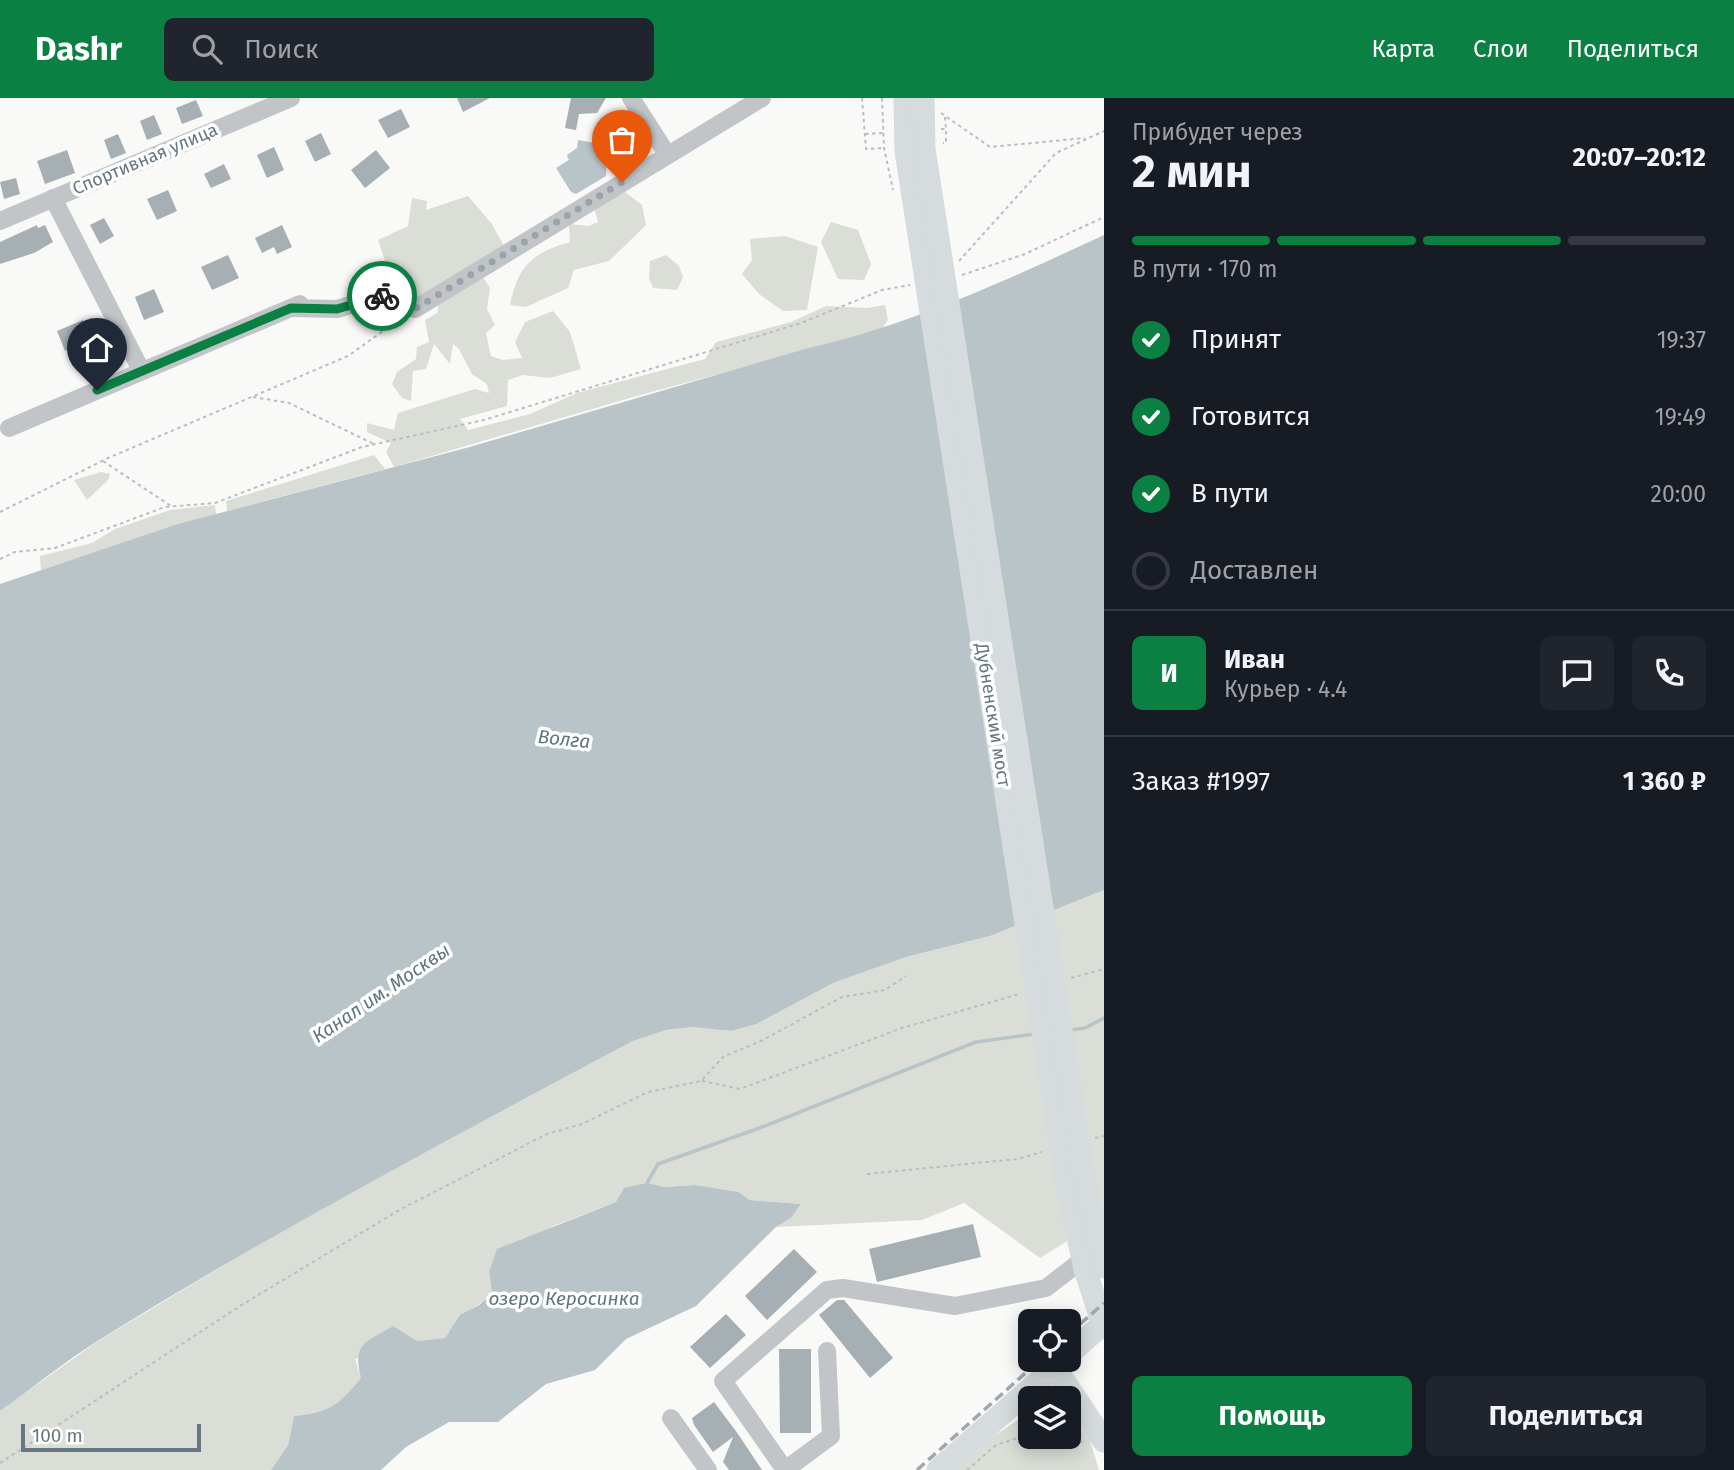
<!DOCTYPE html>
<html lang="ru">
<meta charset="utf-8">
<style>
:root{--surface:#171b24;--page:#20242c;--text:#f1f3f6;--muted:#9ea1a6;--line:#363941;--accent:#0b8043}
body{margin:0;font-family:"Fira Sans",sans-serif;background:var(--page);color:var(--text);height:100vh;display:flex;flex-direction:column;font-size:26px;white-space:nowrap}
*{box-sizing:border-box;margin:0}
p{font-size:23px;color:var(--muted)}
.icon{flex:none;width:38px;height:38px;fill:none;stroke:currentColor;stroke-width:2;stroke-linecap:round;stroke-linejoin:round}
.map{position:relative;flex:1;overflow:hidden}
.details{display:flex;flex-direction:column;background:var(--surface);width:630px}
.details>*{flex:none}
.controls{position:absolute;left:1018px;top:1211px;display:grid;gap:14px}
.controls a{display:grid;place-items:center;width:63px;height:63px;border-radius:10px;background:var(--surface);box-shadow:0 4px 18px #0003;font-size:35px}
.scale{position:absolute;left:21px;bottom:18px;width:180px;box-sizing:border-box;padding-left:7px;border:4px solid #667780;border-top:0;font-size:19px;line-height:24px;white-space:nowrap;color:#667780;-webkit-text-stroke:5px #fff;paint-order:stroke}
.pin{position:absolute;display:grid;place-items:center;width:60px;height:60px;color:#fff;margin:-72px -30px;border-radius:50% 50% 50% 0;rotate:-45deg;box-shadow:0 0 7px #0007}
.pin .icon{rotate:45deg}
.courier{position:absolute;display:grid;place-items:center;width:70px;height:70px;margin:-35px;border:5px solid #0b8043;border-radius:50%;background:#fff;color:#222;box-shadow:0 2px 9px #0007}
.overview em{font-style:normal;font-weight:700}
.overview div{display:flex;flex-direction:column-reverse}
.overview{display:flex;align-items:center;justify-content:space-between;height:119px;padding:0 28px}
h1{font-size:46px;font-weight:700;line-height:52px}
.bar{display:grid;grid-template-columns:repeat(4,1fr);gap:10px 7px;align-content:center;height:84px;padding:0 28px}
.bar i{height:9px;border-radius:5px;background:var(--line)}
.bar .selected{background:var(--accent)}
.bar p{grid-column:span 4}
.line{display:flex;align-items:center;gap:18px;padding:0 28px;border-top:2px solid var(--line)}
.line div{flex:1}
.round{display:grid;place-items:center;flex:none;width:74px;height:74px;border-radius:10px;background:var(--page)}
ol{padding:0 28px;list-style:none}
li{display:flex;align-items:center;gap:21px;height:77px}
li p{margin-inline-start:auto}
li .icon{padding:7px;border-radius:50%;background:var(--accent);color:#fff;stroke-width:4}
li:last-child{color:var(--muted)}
li i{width:38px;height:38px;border:4px solid var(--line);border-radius:50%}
.action{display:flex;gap:14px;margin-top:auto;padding:14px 28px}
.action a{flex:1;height:80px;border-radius:10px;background:var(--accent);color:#fff;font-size:28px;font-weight:700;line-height:80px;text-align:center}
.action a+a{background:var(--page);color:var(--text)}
header{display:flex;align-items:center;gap:42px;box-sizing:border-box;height:98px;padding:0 35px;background:var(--accent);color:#fff}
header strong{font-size:33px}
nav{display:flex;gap:38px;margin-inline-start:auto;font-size:24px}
.search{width:490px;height:63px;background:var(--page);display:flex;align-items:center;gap:18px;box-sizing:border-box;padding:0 24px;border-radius:10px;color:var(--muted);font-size:26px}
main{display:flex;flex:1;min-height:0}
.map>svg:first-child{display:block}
.green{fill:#daded7}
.water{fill:#b8c4c8}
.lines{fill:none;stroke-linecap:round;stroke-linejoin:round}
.stream{stroke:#b8c4c8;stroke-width:3.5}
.building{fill:#a6afb4}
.path{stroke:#bbbec0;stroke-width:2;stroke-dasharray:3.5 3.5;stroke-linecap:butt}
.minor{stroke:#c1c5c8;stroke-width:18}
.major{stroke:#d6dbde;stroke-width:23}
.rail{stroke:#a1a8ad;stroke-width:3.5;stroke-dasharray:10 5;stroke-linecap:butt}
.done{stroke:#99a4aa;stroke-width:7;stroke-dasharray:0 12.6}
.route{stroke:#0b8043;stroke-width:9}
.labels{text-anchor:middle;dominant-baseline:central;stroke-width:7;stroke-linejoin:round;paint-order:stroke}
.street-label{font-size:18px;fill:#667780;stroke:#fff}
.water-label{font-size:19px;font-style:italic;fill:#61757a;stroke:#fff}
</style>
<header>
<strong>Dashr</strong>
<div class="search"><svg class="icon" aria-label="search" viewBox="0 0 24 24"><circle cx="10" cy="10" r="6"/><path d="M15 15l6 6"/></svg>Поиск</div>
<nav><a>Карта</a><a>Слои</a><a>Поделиться</a></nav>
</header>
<main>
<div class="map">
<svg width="1104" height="1372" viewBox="0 0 1104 1372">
<rect width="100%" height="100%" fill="#f9f9f8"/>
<g class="green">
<path d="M625,94L642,107L646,127L609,163L574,172L568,190L526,209L510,207C518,168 532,155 570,144L569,126L589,128L598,124L594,110Z"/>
<polygon points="468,98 492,126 506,152 418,207 380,182 379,172 386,166 378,142 408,128 412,100 427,103 426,112"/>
<polygon points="831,124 858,132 871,166 864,182 838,181 821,144"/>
<polygon points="785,138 818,149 807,212 783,213 759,196 742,176 752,162 750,141"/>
<polygon points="666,157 679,168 683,179 677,192 653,190 649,180 650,163"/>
<polygon points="483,179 490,190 487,211 495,227 486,235 491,258 503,262 522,260 515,244 525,224 553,213 570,234 581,271 550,280 523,277 508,282 507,308 460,321 468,332 530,316 577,295 705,261 716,244 791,224 826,208 867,210 885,207 888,222 882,231 858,239 640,297 394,369 386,354 391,345 367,334 367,325 394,332 398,315 475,291 489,295 487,286 472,276 459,251 453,246 450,266 434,246 426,271 413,273 411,303 402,300 392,286 397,274 416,261 417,249 429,244 425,222 437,215 439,205"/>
<polygon points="374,357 385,371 227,413 226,403"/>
<polygon points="101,374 110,376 108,382 87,402 74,382"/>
<polygon points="215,407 216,416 41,472 40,458 92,445 115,431 170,412"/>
<path d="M1104,792V1120L1040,1160L964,1105L922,1122L776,1129L791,1120L801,1106L749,1102L739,1094L695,1087L665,1089L647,1085L616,1104L553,1128L489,1174L492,1195C471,1214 462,1214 445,1240L417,1243L355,1261L361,1280C338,1309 331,1314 294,1318L288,1347L271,1372H0V1313L98,1243L241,1157L367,1085L633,943L666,932L692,929L731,933L833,885L906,859L990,838Z"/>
<polygon points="1069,1312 1090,1343 1099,1372 950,1372 972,1353 1031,1313 1031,1339 1069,1339"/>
</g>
<g class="water">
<polygon points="578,42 596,45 607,59 606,78 576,96 571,94 556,70 569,62 567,57 577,50"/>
<path d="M1104,137V792L990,838L906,859L833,885L756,926L731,933L692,929L666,932L633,943C453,1039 273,1134 99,1242C65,1263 33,1290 0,1313V486L178,426L466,350L805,251C909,228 1007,182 1104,137Z"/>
<path d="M647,1085L665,1089L695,1087L739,1094L749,1102L801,1106L791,1120L776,1129L696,1208L626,1241L595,1272L546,1286L498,1324H449L406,1349L381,1372H271L288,1347L294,1318C330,1314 337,1309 361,1280C352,1245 365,1245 393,1228L417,1243L445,1240L460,1217L479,1207L492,1195L489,1174L497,1151L616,1104L624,1090Z"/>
</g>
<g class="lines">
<g class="stream">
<polyline points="1071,932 1085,930 1104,920"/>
<polyline points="647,1085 658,1066 757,1031 976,944 1035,936"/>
</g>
</g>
<g class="building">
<polygon points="457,0 490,0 463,14"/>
<polygon points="571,0 606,0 597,15 579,16 576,32 565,30"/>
<polygon points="196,2 203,18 182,26 176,10"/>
<polygon points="401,11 410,29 388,40 378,22"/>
<polygon points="154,17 162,36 147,42 140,23"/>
<polygon points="321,35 331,56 315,64 305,43"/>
<polygon points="118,36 126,55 111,61 104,42"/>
<polygon points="274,49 284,72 267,80 257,57"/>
<polygon points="67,52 75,75 45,86 37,63"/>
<polygon points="376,52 390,70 365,90 351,72"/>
<polygon points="224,66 231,81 211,90 204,76"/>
<polygon points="16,80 20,96 4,101 0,84"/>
<polygon points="168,92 177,113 157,122 147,101"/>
<polygon points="104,120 114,138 100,146 90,127"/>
<polygon points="37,127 38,130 45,127 53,144 34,155 0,166 0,144"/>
<polygon points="282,127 292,149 277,156 274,149 262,155 255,140"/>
<polygon points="228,157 239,180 212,192 201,169"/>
<polygon points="154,191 164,214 144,222 135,199"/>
<polygon points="83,222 92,242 65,253 57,233"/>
<polygon points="973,1126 981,1159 877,1184 869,1151"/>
<polygon points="794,1151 817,1174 767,1222 745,1198"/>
<polygon points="837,1202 844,1202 893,1260 870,1280 819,1217"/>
<polygon points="726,1216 746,1237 710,1270 690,1249"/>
<polygon points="779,1251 811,1251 811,1335 780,1335"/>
<polygon points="714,1304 738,1336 762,1372 729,1372 723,1364 733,1339 713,1354 694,1327 692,1320"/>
</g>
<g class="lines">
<g class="path">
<polyline points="862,0 866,51 884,50"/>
<polyline points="882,0 884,50 893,92"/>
<polyline points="941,15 990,49 1085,40"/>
<polyline points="945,19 946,31"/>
<polyline points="941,31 946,31 946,45 943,45"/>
<polyline points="865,36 883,35"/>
<polyline points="959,163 1056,55 1104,33"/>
<polyline points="962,177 1025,156 1104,119"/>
<polyline points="253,299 289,305 374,346"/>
<polyline points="103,363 171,408"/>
<polyline points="0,414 108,360 348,258 400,221"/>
<polyline points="0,461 15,454 55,450 165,409 215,405 362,349 484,322 801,225 882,192 910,187"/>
<polyline points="1071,880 1104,871"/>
<polyline points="702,983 740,991 902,930 1019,896"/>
<polyline points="1095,1040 1104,1038"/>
<polyline points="867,1076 1017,1061 1042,1054"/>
<polyline points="1069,1333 1084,1346"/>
<polyline points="0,1365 240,1208 401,1111 547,1036 582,1026 648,994 701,983 723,959 761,943 842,899 885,892 906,878"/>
<polyline points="967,1372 996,1347 1018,1340 1041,1339"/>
</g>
<g class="minor">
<polyline points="631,0 667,56"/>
<polyline points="53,100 141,272"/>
<polyline points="0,123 291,0"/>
<polyline points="291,210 337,211 381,198 415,211 762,0"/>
<polyline points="9,330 300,206"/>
<polyline points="671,1320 708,1372"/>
<polyline points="785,1372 723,1283 827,1192 843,1190 955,1208 1046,1190 1090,1156"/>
<polyline points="785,1372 831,1338 827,1253"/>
</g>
<g class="major">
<polyline points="905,0 906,53 1066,1083 1085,1171 1104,1230"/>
<polyline points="923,0 924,51 1084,1079 1104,1169"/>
<polyline points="1069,1256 1104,1225"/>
<polyline points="1060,1277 1104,1343"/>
<polyline points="938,1372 1063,1262"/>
</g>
<g class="rail">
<polyline points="1069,1236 1104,1205"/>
<polyline points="917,1372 1040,1262"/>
</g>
</g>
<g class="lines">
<polyline class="done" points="382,198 415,211 622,84"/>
<polyline class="route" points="97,292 291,210 337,211 382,198"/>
</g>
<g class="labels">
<g class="street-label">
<text transform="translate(145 61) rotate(-23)">Спортивная улица</text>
<text transform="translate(993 617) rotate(81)">Дубненский мост</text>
</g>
<g class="water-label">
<text transform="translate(564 641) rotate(6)">Волга</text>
<text transform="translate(381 895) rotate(-34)">Канал им. Москвы</text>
<text x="564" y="1200">озеро Керосинка</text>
</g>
</g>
</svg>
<div class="controls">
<a><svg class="icon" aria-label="locate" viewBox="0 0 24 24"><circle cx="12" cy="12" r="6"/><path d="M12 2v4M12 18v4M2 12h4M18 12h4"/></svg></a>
<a><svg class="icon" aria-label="layers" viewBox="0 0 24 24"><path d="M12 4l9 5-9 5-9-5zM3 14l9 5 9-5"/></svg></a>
</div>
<div class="scale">100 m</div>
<div class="pin" style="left:622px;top:84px;background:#ea580c"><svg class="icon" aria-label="bag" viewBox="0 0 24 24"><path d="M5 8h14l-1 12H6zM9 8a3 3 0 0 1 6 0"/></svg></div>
<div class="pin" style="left:97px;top:292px;background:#1f2937"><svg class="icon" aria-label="home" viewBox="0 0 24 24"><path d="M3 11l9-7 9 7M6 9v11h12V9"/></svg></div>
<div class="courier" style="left:382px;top:198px"><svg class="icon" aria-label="bike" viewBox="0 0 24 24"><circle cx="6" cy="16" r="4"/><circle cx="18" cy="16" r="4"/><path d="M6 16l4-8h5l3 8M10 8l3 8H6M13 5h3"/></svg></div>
</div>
<section class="details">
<div class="overview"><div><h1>2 мин</h1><p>Прибудет через</p></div><em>20:07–20:12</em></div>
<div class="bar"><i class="selected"></i><i class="selected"></i><i class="selected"></i><i></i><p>В пути · 170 m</p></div>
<ol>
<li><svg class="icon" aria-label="check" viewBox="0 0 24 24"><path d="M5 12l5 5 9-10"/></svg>Принят<p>19:37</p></li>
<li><svg class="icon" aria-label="check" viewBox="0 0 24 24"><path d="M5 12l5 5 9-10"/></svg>Готовится<p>19:49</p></li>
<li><svg class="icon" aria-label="check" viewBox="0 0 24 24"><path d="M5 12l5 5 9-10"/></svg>В пути<p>20:00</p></li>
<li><i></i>Доставлен</li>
</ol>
<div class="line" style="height:126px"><b class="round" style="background:var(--accent);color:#fff">И</b><div><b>Иван</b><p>Курьер · 4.4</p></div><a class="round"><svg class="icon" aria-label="chat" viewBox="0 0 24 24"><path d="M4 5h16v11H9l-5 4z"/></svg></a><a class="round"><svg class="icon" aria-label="phone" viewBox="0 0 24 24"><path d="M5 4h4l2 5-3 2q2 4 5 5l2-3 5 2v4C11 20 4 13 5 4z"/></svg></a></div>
<div class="line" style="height:91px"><div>Заказ #1997</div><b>1 360 ₽</b></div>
<div class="action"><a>Помощь</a><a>Поделиться</a></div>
</section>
</main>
